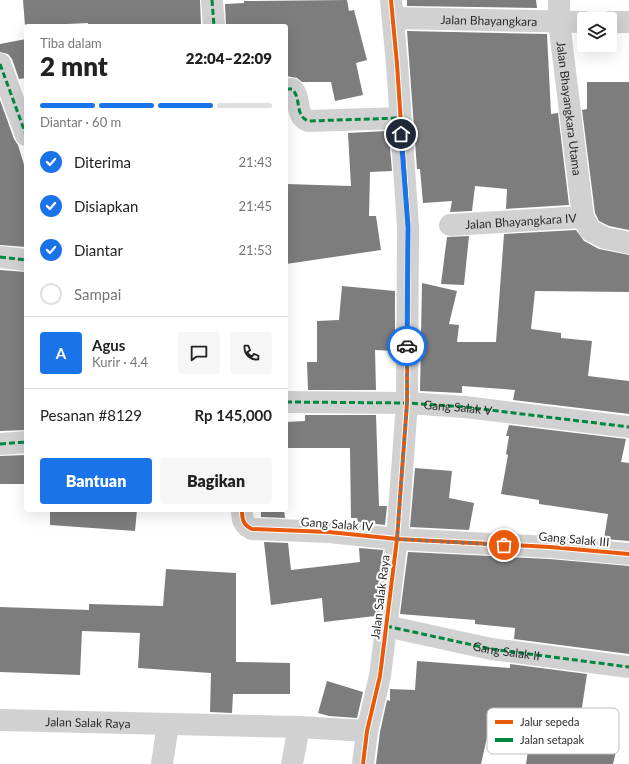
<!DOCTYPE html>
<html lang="id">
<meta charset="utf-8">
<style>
:root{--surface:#fff;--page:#f6f6f6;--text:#222;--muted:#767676;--line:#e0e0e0;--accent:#1a73e8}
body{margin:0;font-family:Lato,sans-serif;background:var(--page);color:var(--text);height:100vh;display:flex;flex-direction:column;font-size:15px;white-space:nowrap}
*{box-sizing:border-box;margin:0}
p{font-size:13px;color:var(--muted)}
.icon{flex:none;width:22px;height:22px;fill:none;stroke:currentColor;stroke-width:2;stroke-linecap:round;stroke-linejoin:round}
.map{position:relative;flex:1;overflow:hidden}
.details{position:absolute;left:24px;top:24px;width:264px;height:488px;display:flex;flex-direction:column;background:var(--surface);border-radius:4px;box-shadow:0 4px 16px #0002}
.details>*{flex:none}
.fabs{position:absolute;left:577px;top:12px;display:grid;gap:8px}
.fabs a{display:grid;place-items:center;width:40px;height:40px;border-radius:4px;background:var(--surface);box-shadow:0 4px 16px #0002;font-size:20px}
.pin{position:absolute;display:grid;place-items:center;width:34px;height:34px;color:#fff;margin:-17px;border:2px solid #fff;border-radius:50%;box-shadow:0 1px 4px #0007}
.courier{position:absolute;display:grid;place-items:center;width:40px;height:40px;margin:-20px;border:3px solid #1a73e8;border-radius:50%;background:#fff;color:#222;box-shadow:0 1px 5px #0007}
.headline em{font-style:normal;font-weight:800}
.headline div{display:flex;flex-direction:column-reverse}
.headline{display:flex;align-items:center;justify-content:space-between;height:68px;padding:0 16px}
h1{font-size:26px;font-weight:800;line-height:30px}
.bar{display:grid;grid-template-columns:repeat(4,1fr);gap:6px 4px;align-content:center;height:48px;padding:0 16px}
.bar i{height:5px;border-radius:3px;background:var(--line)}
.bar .selected{background:var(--accent)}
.bar p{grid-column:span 4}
.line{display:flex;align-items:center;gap:10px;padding:0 16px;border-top:1px solid var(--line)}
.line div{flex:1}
.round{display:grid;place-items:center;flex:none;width:42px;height:42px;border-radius:4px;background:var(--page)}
ol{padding:0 16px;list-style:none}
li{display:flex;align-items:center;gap:12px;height:44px}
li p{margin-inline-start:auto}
li .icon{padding:4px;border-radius:50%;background:var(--accent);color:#fff;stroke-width:4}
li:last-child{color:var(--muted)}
li i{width:22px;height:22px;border:2px solid var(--line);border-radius:50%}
.cta{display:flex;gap:8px;margin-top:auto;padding:8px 16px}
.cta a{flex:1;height:46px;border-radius:4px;background:var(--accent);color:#fff;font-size:16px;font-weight:800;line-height:46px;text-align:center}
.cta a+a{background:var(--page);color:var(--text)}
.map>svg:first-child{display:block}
.building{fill:#7d7d7d}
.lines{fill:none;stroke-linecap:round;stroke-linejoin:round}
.minor{stroke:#d1d1d1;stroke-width:22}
.quiet{stroke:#00873e;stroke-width:3;stroke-dasharray:6 3;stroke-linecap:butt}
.cycleway-casing{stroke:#fff;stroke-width:6}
.cycleway{stroke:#e8590c;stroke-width:4}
.done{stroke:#767676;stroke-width:4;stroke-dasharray:0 7.2}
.route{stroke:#1a73e8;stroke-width:5}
.labels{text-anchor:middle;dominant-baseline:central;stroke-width:4;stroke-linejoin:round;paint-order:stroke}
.street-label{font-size:12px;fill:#2c2c2c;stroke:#fff}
.key{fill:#fff;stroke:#c0c0c0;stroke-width:1}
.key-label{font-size:11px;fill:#2c2c2c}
</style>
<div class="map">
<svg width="629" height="764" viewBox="0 0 629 764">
<rect width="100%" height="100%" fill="#fff"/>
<g class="building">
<polygon points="23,0 200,0 201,26 88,26 88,23 25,26"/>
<polygon points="347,0 349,11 354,10 367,60 356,63 363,95 335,101 331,82 302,82 297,78 286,76 286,26 226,26 225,4 244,3 244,1"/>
<polygon points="407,0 536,0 537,8 407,6"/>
<polygon points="407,31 547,34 551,114 558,113 569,205 506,209 507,189 475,186 472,211 450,212 452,201 423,203 420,169 417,169"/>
<polygon points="26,39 26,78 19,79 12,59 8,54 0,52 0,44"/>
<polygon points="587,82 629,82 629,230 609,226 599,221 595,213 582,110 587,109"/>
<polygon points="0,100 14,139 18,145 26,171 26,247 0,245"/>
<polygon points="386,131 390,148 392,171 370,172 369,216 376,216 381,250 286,264 286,184 351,186 348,133"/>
<polygon points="576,230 584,241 599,249 629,255 629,292 535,291 531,329 561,333 561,338 592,341 588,376 629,381 629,414 513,400 515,390 462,386 462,393 420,391 422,283 457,291 449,324 459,325 457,342 496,342 504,234"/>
<polygon points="469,236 464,285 441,284 447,237"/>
<polygon points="0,270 26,272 26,430 0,431"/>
<polygon points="342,286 395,291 395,351 375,350 376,390 308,390 307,362 317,362 317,321 339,320"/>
<polygon points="305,415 376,415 379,506 387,506 385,525 358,522 357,518 351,518 350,448 286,448 286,422 305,421"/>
<polygon points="509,425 626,439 621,462 629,463 629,541 604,539 608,514 539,504 539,500 501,494 508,455 506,454 509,436 506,436"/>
<polygon points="26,455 26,484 0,484 0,456"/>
<polygon points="415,468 452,471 449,498 474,503 469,530 410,527"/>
<polygon points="50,510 137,510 135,531 50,525"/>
<polygon points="261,510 284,510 285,518 261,517"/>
<polygon points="264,542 288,543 291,570 360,562 359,548 383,550 375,616 324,622 322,598 271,605"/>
<polygon points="408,552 549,559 629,566 629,654 514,639 515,628 475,624 475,620 400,614"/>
<polygon points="166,569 236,573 236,662 290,663 290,694 233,694 232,713 210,712 211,673 138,668 140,633 82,631 80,675 0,672 0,607 89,610 89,604 163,606"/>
<polygon points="417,661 510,668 510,664 587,674 578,734 618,743 613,764 526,764 532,725 491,720 481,764 376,764 380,732 387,700 390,701 390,689 415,690"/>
<polygon points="327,681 363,692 357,718 329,716 318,713"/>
</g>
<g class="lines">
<g class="minor">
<polyline points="212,0 214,26"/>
<path id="s1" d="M559,0V22L583,217"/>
<path id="s2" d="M394,18L584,22"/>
<polyline points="610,22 629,22"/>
<polyline points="0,64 26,135"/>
<path d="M286,89H292C302,98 294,115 308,121L400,118"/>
<path id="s3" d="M450,225L583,217L590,230L605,238L629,243"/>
<polyline points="0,257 26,260"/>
<path id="s4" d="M286,402L407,403L465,407L629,427"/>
<polyline points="0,444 26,442"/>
<path d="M242,510C242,519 243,525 252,529L329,532L397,539L550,547L629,554"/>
<path id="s5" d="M386,626L491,649L629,667"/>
<path id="s6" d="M0,720L299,727L367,731"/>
<polyline points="162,764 168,724"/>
<polyline points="292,764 299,727"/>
<polyline points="363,764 367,731 380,676 397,539 407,403 408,227 397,64 391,0"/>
</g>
<g class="quiet">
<polyline points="212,0 214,26"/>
<polyline points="0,64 26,135"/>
<path d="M286,89H292C302,98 294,115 308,121L400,118V115"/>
<polyline points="0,257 26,260"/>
<polyline points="286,402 407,403 465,407 629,427"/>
<polyline points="0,444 26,442"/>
<polyline points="386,626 491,649 629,667"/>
</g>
<g class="cycleway-casing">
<g id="cycleway">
<path d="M242,510C242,519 243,525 252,529L329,532L397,539L550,547L629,554"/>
<polyline points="363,764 367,731 380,676 397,539 407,403 408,227 397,64 391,0"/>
</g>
</g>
<use href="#cycleway" class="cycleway"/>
</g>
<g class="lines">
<polyline class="done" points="407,346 407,403 397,539 504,545"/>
<polyline class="route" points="401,134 408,227 407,346"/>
</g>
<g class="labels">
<g class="street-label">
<text stroke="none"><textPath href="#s2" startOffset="95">Jalan Bhayangkara</textPath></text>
<text stroke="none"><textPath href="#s1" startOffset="109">Jalan Bhayangkara Utama</textPath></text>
<text stroke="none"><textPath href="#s3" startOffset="71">Jalan Bhayangkara IV</textPath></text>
<text stroke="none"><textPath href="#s4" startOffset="172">Gang Salak V</textPath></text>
<text transform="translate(337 524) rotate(4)">Gang Salak IV</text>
<text transform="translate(574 539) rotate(5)">Gang Salak III</text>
<text transform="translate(380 597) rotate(-83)">Jalan Salak Raya</text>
<text stroke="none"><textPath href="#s5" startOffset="123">Gang Salak II</textPath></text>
<text stroke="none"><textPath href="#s6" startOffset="88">Jalan Salak Raya</textPath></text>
</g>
</g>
<rect x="487" y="708" width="132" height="46" rx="6" class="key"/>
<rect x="495" y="720" width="18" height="4" fill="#e8590c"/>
<rect x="495" y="738" width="18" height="4" fill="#00873e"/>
<g class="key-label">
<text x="520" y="726">Jalur sepeda</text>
<text x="520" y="744">Jalan setapak</text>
</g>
</svg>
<div class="fabs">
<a><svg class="icon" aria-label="layers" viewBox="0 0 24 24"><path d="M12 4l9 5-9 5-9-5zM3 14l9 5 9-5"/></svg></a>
</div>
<div class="pin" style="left:504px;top:545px;background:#ea580c"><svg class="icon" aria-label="bag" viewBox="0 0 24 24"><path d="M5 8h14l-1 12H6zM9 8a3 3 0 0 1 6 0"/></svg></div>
<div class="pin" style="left:401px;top:134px;background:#1f2937"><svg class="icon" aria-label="home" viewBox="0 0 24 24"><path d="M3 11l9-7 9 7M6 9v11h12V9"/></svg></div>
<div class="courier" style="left:407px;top:346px"><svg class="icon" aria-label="car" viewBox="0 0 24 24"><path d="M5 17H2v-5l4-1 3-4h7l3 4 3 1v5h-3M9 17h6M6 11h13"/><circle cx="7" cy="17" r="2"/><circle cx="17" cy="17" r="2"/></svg></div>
<section class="details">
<div class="headline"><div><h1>2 mnt</h1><p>Tiba dalam</p></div><em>22:04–22:09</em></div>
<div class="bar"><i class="selected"></i><i class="selected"></i><i class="selected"></i><i></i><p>Diantar · 60 m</p></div>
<ol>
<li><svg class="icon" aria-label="check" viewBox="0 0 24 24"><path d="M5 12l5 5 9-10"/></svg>Diterima<p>21:43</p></li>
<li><svg class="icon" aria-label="check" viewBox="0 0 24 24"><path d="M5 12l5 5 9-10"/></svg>Disiapkan<p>21:45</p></li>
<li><svg class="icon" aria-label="check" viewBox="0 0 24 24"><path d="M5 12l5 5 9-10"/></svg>Diantar<p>21:53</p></li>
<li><i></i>Sampai</li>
</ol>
<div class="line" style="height:72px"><b class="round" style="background:var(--accent);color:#fff">A</b><div><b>Agus</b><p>Kurir · 4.4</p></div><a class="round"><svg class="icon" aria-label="chat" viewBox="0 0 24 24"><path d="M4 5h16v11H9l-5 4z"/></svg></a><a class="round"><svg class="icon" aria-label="phone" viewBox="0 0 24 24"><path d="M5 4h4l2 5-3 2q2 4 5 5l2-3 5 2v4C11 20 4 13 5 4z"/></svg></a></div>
<div class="line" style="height:52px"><div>Pesanan #8129</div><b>Rp 145,000</b></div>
<div class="cta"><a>Bantuan</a><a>Bagikan</a></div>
</section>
</div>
